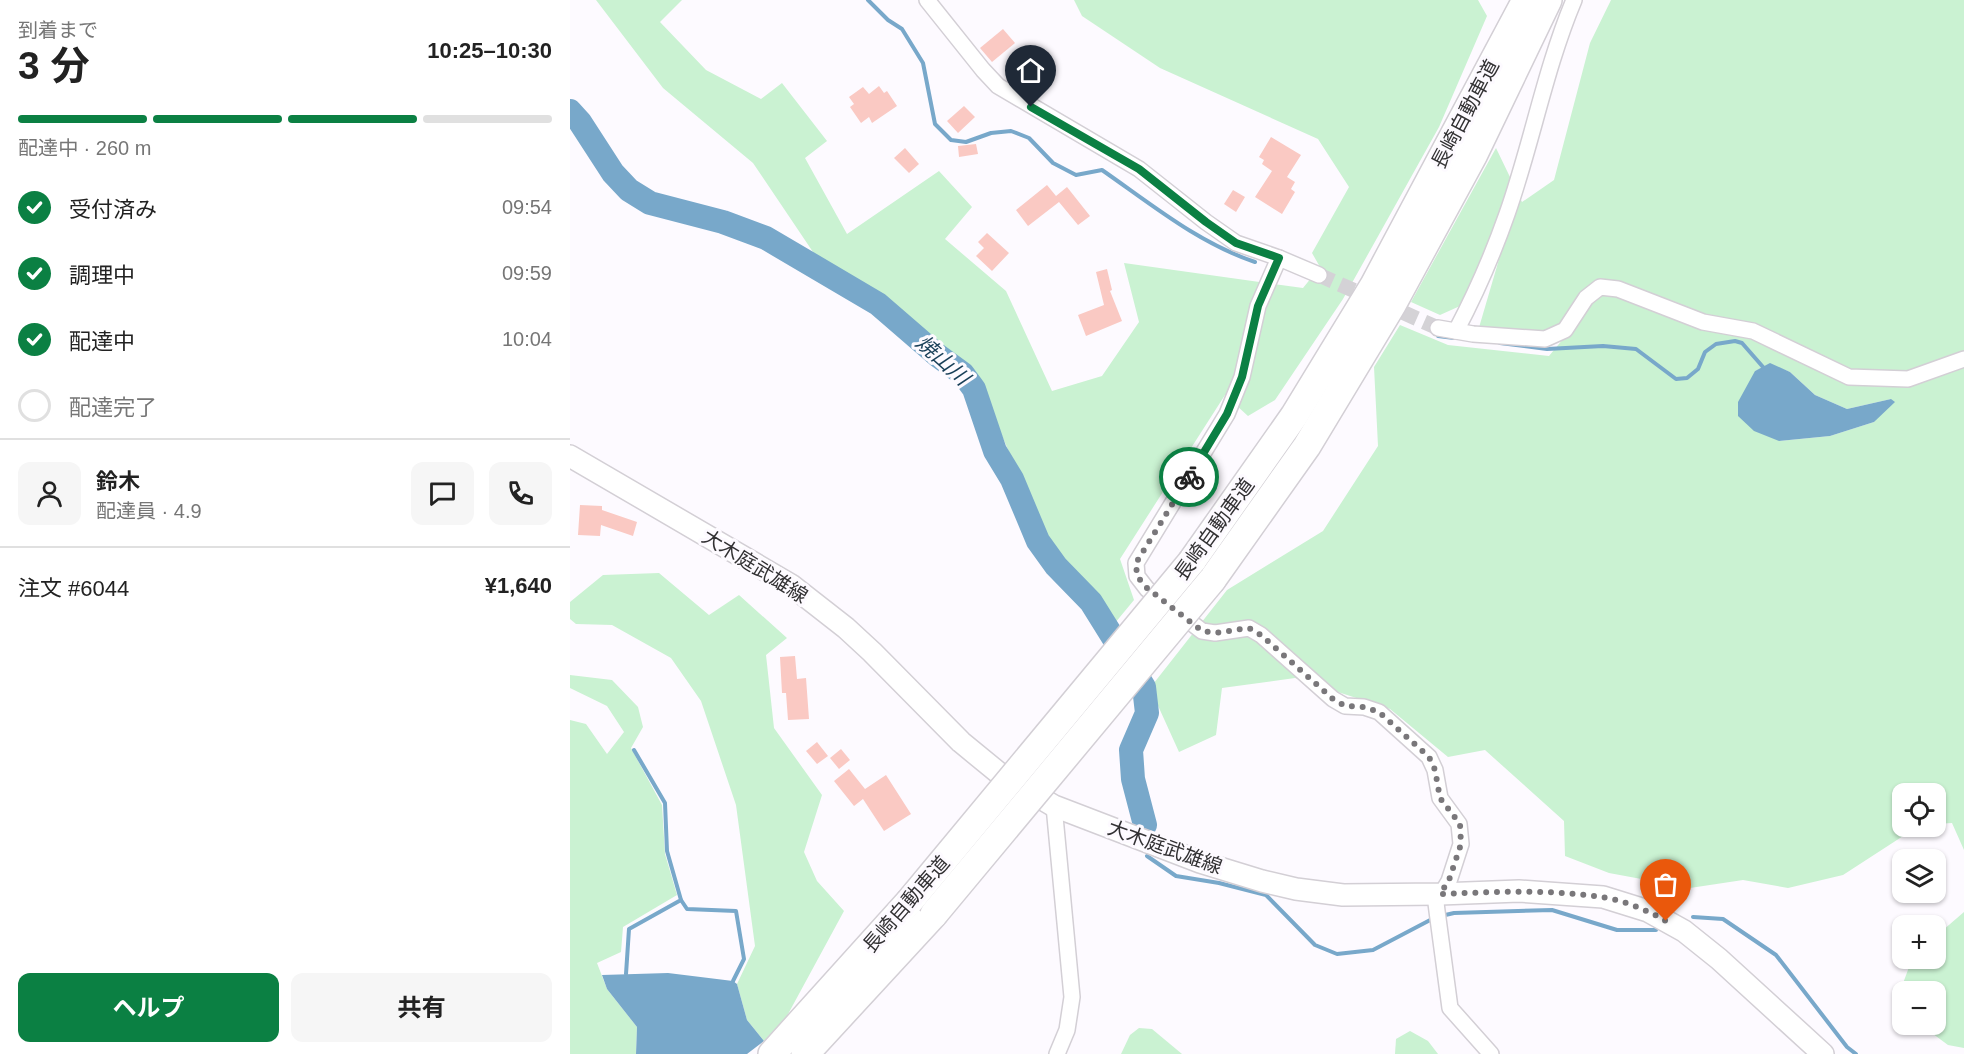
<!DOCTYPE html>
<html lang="ja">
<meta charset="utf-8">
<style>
:root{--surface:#fff;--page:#f6f6f6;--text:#222;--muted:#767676;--line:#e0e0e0;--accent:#0b8043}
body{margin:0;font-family:Helvetica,"Noto Sans JP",sans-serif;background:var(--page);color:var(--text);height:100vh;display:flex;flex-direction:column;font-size:22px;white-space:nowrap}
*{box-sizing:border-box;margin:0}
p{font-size:20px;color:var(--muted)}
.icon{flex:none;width:33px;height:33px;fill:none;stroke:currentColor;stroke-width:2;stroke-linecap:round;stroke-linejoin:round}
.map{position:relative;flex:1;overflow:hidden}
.panel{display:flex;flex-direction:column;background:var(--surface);width:570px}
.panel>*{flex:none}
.tools{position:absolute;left:1322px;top:783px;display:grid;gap:12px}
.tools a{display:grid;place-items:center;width:54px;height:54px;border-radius:12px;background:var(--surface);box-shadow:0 2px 4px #0004;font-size:30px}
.pin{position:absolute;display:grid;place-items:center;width:51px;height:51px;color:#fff;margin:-62px -26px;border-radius:50% 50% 50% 0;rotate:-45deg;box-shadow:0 0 6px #0007}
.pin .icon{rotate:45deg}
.courier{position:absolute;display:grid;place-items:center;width:60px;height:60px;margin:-30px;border:4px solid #0b8043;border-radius:50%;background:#fff;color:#222;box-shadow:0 2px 8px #0007}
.headline em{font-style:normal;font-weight:700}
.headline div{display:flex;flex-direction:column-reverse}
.headline{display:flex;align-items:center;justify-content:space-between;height:102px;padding:0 18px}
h1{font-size:39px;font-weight:700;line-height:45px}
.bar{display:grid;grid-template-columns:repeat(4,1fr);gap:9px 6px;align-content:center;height:72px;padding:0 18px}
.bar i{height:8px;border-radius:4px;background:var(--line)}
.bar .on{background:var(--accent)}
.bar p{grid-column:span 4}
.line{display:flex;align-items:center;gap:15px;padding:0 18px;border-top:2px solid var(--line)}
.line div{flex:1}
.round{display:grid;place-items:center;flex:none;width:63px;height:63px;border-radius:12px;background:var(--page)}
ol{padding:0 18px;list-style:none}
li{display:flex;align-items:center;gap:18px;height:66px}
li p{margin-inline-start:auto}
li .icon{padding:6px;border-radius:50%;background:var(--accent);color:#fff;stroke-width:4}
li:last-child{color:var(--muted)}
li i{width:33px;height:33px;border:3px solid var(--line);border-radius:50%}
.primary-button{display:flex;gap:12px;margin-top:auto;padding:12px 18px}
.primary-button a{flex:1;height:69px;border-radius:12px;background:var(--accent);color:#fff;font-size:24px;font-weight:700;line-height:69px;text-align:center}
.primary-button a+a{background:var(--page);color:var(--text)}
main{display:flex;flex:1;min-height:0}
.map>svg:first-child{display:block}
.green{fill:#caf2d2;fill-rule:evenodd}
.water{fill:#78a8ca}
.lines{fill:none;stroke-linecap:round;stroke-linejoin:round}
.stream{stroke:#78a8ca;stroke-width:4}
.river{stroke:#78a8ca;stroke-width:24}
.building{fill:#fac9c3}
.street-tunnel{stroke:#d4d2d6;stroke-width:15;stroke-dasharray:15 8;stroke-linecap:butt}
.street-casing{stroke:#d3cfd5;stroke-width:18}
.secondary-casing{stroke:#d3cfd5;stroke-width:24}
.highway-casing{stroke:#d3cfd5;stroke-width:30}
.street{stroke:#fff;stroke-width:15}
.secondary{stroke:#fff;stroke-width:21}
.highway{stroke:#fff;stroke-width:27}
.highway-bridge-casing{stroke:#d3cfd5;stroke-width:30;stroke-linecap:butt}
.highway-bridge{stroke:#fff;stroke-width:27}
.done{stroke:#79777a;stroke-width:6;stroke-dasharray:0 10.8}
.route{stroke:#0b8043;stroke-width:8}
.labels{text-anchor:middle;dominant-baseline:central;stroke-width:6;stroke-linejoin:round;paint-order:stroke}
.street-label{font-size:20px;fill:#323133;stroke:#fdfaff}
.water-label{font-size:21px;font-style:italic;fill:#173e57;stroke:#fdfaff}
</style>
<main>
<section class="panel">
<div class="headline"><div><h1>3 分</h1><p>到着まで</p></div><em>10:25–10:30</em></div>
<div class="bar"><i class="on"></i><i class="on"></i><i class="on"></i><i></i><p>配達中 · 260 m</p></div>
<ol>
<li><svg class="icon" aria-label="check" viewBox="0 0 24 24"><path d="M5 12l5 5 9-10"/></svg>受付済み<p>09:54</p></li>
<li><svg class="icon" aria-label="check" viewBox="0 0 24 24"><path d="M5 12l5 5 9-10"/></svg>調理中<p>09:59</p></li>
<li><svg class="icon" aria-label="check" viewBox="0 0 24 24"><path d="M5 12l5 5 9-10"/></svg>配達中<p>10:04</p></li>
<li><i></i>配達完了</li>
</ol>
<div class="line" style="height:108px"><a class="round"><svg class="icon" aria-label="person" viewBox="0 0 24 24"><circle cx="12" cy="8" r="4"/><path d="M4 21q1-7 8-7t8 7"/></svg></a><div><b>鈴木</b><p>配達員 · 4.9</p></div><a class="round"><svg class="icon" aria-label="chat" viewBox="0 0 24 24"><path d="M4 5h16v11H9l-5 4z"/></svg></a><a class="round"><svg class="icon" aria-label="phone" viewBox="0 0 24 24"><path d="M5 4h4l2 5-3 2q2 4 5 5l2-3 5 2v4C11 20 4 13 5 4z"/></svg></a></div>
<div class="line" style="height:78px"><div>注文 #6044</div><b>¥1,640</b></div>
<div class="primary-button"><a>ヘルプ</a><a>共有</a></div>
</section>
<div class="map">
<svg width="1394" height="1054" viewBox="0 0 1394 1054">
<rect width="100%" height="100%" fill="#fdfaff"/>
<g class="green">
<polygon points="26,0 112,0 90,22 136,70 191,99 212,83 257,141 235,158 277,234 369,171 402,207 375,239 436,291 482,391 532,376 569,322 554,263 733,288 750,267 742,253 779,187 748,139 590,68 512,16 504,0 908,0 917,16 869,127 773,299 705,400 678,416 655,395 550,559 564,600 545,623 484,555 409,383 297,285 245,255 183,163 93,88"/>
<path d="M1041,0H1394V850L1382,823L1365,824V794H1332V826L1347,827L1273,875L1218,888L1173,880L1120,888L1039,873L995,856L994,821L915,750L878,757L820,709L725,678L652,688L646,735L609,752L580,688L657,590L753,531L808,446L804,367L830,325L878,345L979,356L1017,310L1016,289L991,327L974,334L908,331L932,249L890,306L870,315L841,302L926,148L952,202L984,180L1020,43ZM1200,364L1220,372L1245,395L1277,409L1321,399L1304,422L1260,436L1209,441L1185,371Z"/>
<polygon points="89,573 139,615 169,595 217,638 196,655 204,728 252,795 234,852 247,881 274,911 217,1016 194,1041 177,1020 167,984 185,946 166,805 131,701 101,658 42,625 6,624 0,619 0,602 33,575"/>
<polygon points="0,675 42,680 68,707 73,727 61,748 92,805 95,854 107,895 53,927 51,952 27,963 37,989 67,1027 66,1054 0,1054 0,720 16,724 37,754 54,732 37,706 0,688"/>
<polygon points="1394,912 1394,1048 1378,1045 1351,1025 1365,1024 1365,992 1332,992 1332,1010 1325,1005 1342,959 1365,958 1365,937"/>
<polygon points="569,1028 582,1029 612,1054 551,1054 560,1035"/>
<polygon points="840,1031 858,1041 868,1054 825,1054 826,1039"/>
</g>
<g class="water">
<polygon points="1200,363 1220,372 1245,395 1277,409 1321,399 1325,402 1304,422 1260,436 1209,441 1184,431 1168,416 1168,402 1185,371"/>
<polygon points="98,973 163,981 167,984 177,1020 194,1041 177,1054 66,1054 67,1027 37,989 32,975"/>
</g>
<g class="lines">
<g class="stream">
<path d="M298,0L318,20L332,29L353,63L365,124L381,140L396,142L421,133L441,131L459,138L483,163L506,175L532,170C581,204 628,243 685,262"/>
<polyline points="868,336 884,338"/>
<polyline points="930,343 977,349 1033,346 1066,349 1106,379 1117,378 1128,369 1135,352 1146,344 1165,341 1172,343 1193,367"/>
<polyline points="577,856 606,876 649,883 696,895 745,945 767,954 803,950 864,918"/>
<polyline points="111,900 117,909 166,911 174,959 163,981"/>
<polyline points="871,916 884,913 982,910 1047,930 1086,930"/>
<polyline points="1123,917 1153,919 1206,955 1277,1047 1286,1054"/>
<polyline points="56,974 59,929 111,900 97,851 95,803 64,750"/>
</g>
<polyline class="river" points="0,111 10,122 43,173 59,190 80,203 153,222 196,238 308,304 367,355 393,374 404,389 425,451 442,479 468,541 486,566 521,602 574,687 577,713 561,750 563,779 575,825"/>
</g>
<g class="building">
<polygon points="433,29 445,43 422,62 410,48"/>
<polygon points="309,86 314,93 317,91 327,106 302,123 299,117 291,123 280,107 284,104 279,97 293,87 299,94"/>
<polygon points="394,106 405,117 388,133 377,121"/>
<polygon points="701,137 731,155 717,177 725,182 721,189 725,192 712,214 685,197 702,171 692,164 694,160 689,157"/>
<polygon points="406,144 408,154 389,157 388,146"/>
<polygon points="335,148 349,164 339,173 324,158"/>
<polygon points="477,185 486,196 497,187 520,216 508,225 489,202 458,226 446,210"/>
<polygon points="663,190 675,197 666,212 654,204"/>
<polygon points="417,233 439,253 422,271 406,256 414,248 408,242"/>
<polygon points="537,269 542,290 540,291 552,321 516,336 508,315 534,305 526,272"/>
<polygon points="10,505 32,506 32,510 67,522 63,536 31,525 30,536 8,535"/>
<polygon points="225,656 227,679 236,678 239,719 218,720 216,693 212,693 210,657"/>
<polygon points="247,742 258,756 247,764 236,751"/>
<polygon points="271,749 280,760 269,769 260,758"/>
<polygon points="279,769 295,789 316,775 341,814 314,831 293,799 284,806 264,781"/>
</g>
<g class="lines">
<polyline class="street-tunnel" points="749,275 868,328"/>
<g class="street-casing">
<g id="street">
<polyline points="357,0 413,70 428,86 569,169 636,222 666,243 709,258 749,275"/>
<polyline points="709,258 688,306 672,377 657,414 566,563 567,576 577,589 632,631 645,633 679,628 691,635 763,699 775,706 794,707 809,712 859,757 865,770 870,798 889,824 891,844 879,881 866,903 867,911 880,1008 921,1054"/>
<polyline points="868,328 903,334 975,339 995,330 1016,298 1030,287 1048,289 1133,322 1183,331 1279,377 1338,379 1394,359"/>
<path d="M886,331C906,293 923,254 937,214C962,143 975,69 1004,0"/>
<polyline points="484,806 502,997 497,1030 487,1054"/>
</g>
</g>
<g class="secondary-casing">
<polyline id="secondary" points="0,456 221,585 276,628 302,652 391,742 430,774 484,806 630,862 692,881 726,889 773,895 870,894 949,891 1033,897 1078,911 1114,931 1149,959 1253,1054"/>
</g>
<g class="highway-casing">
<g id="highway">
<polyline points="622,561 724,416 804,285 956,0"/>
<polyline points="642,580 737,446 822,305 904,154 978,0"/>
<polyline points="202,1054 339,902"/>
<polyline points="235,1054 364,914"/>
</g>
</g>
<use href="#street" class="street"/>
<use href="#secondary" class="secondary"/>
<use href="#highway" class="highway"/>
<g class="highway-bridge-casing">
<g id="highway-bridge">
<polyline points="339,902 622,561"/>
<polyline points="364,914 642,580"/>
</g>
</g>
<use href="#highway-bridge" class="highway-bridge"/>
</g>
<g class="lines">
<path class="done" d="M619,477L566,563L567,576L577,588L632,631L645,633L679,628L691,635L763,699L775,706L794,707L809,712L859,757L865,770L870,798L890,824L891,844L879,880L870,894C924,892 978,889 1031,897C1053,900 1077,910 1096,921"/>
<polyline class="route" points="461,107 569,169 636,222 666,243 709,258 688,306 672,377 657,414 619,477"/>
</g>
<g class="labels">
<g class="street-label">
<text transform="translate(895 114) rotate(-62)">長崎自動車道</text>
<text transform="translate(644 529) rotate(-54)">長崎自動車道</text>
<text transform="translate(185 566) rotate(32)">大木庭武雄線</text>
<text transform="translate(595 847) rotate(20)">大木庭武雄線</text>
<text transform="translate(336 904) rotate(-49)">長崎自動車道</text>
</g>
<g class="water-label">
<text transform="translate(373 360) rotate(42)">焼山川</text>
</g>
</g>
</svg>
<div class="tools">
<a><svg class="icon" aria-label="locate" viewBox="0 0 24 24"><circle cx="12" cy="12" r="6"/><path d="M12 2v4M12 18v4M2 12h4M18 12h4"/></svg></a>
<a><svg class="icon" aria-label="layers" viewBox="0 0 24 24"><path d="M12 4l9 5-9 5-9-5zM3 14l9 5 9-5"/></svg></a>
<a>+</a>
<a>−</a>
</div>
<div class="pin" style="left:1096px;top:921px;background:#ea580c"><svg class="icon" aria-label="bag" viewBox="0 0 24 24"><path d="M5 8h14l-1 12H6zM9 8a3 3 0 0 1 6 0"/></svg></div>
<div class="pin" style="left:461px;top:107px;background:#1f2937"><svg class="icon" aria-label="home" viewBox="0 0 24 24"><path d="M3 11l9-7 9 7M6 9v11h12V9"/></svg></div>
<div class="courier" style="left:619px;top:477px"><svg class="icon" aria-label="bike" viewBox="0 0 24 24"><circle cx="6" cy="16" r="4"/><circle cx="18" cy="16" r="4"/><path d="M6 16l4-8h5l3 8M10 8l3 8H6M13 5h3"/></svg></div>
</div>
</main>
